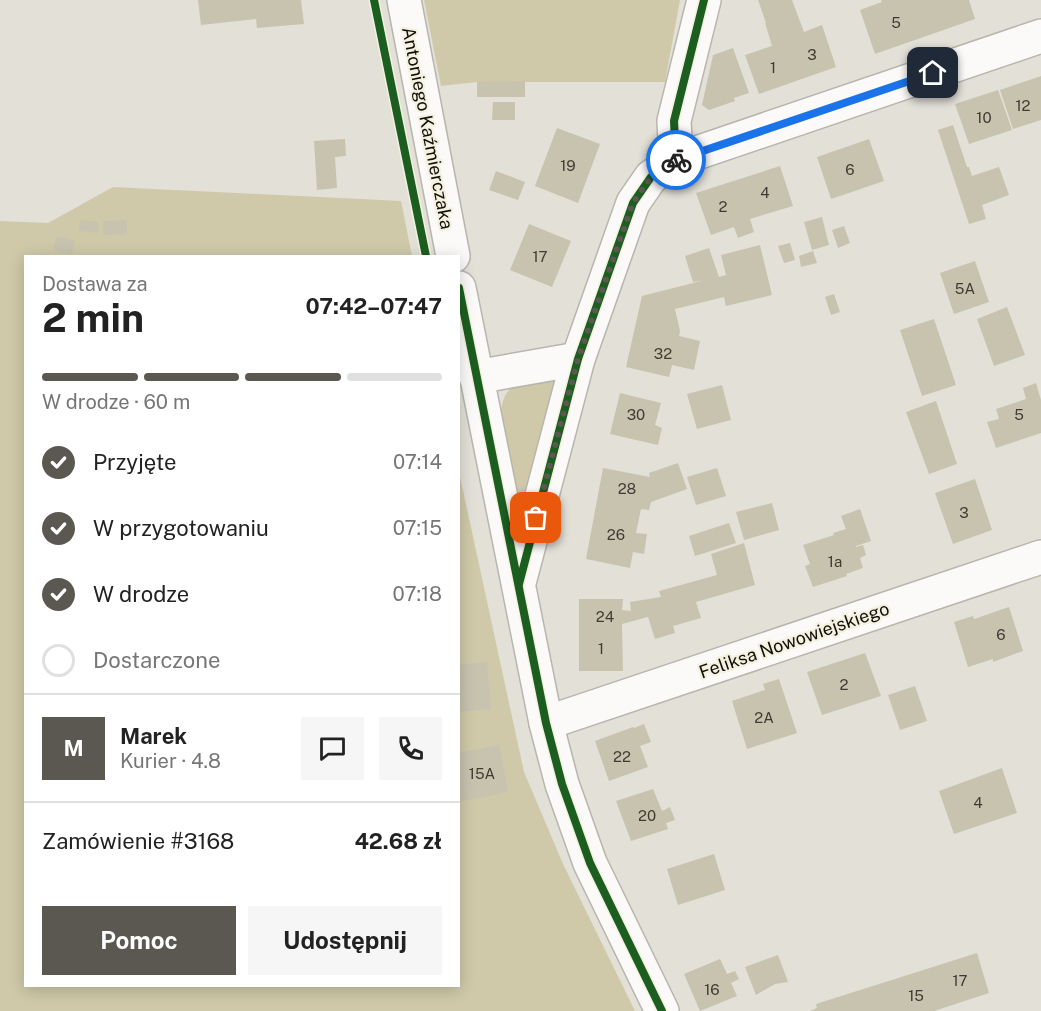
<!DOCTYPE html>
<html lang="pl">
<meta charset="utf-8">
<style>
:root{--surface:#fff;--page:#f6f6f6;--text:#222;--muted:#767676;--line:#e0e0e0;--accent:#5a5851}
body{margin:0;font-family:"Public Sans",sans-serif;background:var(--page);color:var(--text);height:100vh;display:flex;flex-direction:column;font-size:22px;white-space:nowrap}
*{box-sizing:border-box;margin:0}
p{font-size:20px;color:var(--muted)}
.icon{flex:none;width:33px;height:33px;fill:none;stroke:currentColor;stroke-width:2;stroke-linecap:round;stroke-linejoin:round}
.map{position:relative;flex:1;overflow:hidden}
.details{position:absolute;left:24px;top:255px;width:436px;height:732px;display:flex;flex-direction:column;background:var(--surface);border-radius:0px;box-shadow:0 3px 15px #0003}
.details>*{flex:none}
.pin{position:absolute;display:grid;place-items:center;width:51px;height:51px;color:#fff;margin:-26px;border-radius:12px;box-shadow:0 3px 9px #0006}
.courier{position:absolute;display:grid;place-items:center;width:60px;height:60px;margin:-30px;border:4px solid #1a73e8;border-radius:50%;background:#fff;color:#222;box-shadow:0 2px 8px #0007}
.overview em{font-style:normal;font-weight:700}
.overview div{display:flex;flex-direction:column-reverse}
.overview{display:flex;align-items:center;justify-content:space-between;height:102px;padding:0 18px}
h1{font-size:39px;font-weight:700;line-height:45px}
.bar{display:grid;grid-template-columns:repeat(4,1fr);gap:9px 6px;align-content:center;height:72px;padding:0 18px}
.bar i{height:8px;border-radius:4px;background:var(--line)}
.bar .active{background:var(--accent)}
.bar p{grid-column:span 4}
.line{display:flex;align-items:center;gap:15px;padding:0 18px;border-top:2px solid var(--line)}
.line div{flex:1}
.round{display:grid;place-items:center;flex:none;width:63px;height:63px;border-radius:0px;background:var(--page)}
ol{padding:0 18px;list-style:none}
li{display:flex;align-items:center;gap:18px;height:66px}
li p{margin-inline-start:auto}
li .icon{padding:6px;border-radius:50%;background:var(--accent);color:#fff;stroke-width:4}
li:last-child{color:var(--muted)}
li i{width:33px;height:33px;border:3px solid var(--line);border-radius:50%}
.button{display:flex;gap:12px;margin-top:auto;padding:12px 18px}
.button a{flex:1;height:69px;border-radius:0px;background:var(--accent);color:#fff;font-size:24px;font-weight:700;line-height:69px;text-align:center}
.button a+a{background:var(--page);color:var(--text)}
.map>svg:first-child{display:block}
.green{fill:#cfc9a9}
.building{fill:#c8c3af}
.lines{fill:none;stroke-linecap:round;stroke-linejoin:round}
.minor-casing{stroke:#b7b5ae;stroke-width:36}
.minor{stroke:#fbfaf9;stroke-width:33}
.cycleway-casing{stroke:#f4f1df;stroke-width:11}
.cycleway{stroke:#1b5e20;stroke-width:8}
.done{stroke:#5a5851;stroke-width:6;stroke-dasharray:0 10.8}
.route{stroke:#1a73e8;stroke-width:8}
.labels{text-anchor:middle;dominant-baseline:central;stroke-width:4.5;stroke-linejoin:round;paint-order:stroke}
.number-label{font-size:15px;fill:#3e3c32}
.street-label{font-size:18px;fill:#100f09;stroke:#f4f1df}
</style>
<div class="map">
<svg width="1041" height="1011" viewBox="0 0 1041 1011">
<rect width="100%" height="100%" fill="#e2e0d7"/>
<g class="green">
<polygon points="424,0 680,0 665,82 477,82 441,86"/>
<polygon points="113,187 401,201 412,256 26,256 26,986 459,986 459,472 524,772 563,864 635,1011 0,1011 0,221 48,223"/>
<path d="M556,378L521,514L501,410C505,388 511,386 531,383C539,381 548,379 556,378Z"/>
</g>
<g class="building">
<polygon points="198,0 301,0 304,24 257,28 256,19 201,25"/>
<polygon points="758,0 792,0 804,32 822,25 836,67 759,94 745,55 772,46 765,23 766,23"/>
<polygon points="881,0 969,0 975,19 875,54 860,10 882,2"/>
<polygon points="733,48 749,93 734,98 735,101 709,110 702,105 713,55"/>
<polygon points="1041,76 1041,120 1013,129 1000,90"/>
<polygon points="525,81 525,97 477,97 477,82"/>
<polygon points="998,90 1012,130 969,144 955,104"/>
<polygon points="493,102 515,102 515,120 492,120"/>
<polygon points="953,125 967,167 969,167 972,176 999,167 1009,195 982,205 986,219 969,224 938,130"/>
<polygon points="557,128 600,144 578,203 535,186"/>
<polygon points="345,139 346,156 335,157 337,188 317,190 314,141"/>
<polygon points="869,139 884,181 831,199 817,157"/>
<polygon points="780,166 793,206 750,219 754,232 738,238 734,227 711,235 696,193"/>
<polygon points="496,171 525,182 518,200 489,190"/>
<polygon points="822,217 829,245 812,250 804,222"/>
<polygon points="80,220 99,222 98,233 79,231"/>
<polygon points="127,220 127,234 103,235 103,221"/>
<polygon points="529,224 571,241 552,287 510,270"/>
<polygon points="844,226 850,243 838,248 832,230"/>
<polygon points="57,236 75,240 72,254 53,250"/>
<polygon points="790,243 795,260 784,263 778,246"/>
<polygon points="760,245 772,295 726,306 724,297 675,309 680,331 679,336 700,341 694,370 672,365 669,377 626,367 642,296 701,281 693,282 685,256 709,248 719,277 726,275 721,255"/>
<polygon points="813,251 817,263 801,267 799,256"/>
<polygon points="975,261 989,302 954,314 940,273"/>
<polygon points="834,294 840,312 831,315 825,297"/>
<polygon points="1007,307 1025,355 994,366 977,319"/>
<polygon points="934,319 956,385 922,396 900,330"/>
<polygon points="1036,383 1041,400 1041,433 996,448 987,422 999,419 996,409 1026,399 1023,388"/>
<polygon points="722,385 731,420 697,429 687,394"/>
<polygon points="620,393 661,403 655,425 662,428 658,445 610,434"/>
<polygon points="936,401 957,464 929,474 906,412"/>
<polygon points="678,463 687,489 651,502 649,510 641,509 636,533 647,534 644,554 633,552 630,568 586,559 603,468 650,477 649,473"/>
<polygon points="717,468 726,496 696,505 687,477"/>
<polygon points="975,479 992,530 953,544 935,493"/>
<polygon points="772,503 779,530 744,540 736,512"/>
<polygon points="860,509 871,541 856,546 856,547 863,545 866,555 860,558 863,568 846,574 847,576 813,587 805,566 810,564 803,545 834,535 833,533 846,529 841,516"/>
<polygon points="729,523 736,543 695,556 689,536"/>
<polygon points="744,543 755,585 696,602 701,618 673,626 675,633 655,639 648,617 622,624 623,671 579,671 579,599 623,599 622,610 631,611 630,602 661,597 659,591 717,575 711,554"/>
<polygon points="1009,607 1023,651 993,662 993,659 968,667 954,622 973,616 974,619"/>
<polygon points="865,653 881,696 822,715 807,672"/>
<polygon points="487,662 491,709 459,712 459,665"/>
<polygon points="779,679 797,733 747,749 732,701 765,690 763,684"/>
<polygon points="915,686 927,721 900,730 888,695"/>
<polygon points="644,724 651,742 640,746 648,767 609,781 595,741 633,727 634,728"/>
<polygon points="499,745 508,792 459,802 459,753"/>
<polygon points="1002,768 1017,813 954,834 939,791"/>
<polygon points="653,789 662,811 670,807 675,820 666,823 668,829 631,841 616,801"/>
<polygon points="714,854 725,890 678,905 667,869"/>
<polygon points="977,953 989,993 934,1011 810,1011 817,1008 816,1004"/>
<polygon points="778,955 788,982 775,984 756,995 745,967"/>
<polygon points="720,959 727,974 735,971 739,979 731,983 737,996 700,1011 684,974"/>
</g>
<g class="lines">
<g class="minor-casing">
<g id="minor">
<polyline points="404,0 453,256"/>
<polyline points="676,160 1041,36"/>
<polyline points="459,288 546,723 562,784 590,863 662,1011"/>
<polyline points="476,377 578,359"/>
<polyline points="520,579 578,359 633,203 651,177 676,160 674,121 704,0"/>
<polyline points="546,723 1041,557"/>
</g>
</g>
<use href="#minor" class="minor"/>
<g class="cycleway-casing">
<g id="cycleway">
<polyline points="374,0 426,256"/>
<polyline points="459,288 546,723 562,784 590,863 662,1011"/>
<polyline points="519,584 578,359 633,203 651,177 676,160 674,121 704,0"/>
</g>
</g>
<use href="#cycleway" class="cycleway"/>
</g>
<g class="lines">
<polyline class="done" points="536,518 578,359 633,203 651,177 676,160"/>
<polyline class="route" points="676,160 933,73"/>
</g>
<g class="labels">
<g class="number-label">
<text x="896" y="22">5</text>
<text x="812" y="54">3</text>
<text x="773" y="67">1</text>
<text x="1023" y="105">12</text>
<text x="984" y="117">10</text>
<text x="568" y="165">19</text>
<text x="850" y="169">6</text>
<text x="765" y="192">4</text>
<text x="723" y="206">2</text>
<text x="540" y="256">17</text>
<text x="965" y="288">5A</text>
<text x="663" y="353">32</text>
<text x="636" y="414">30</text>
<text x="1019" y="414">5</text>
<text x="627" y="488">28</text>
<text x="964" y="512">3</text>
<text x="616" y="534">26</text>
<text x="835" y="561">1a</text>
<text x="605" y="616">24</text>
<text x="1001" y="634">6</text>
<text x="601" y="648">1</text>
<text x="844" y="684">2</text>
<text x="764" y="717">2A</text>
<text x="622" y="756">22</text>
<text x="482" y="773">15A</text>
<text x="978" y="802">4</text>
<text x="647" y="815">20</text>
<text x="960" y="980">17</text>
<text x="712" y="989">16</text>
<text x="916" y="995">15</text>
</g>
<g class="street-label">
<text transform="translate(428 128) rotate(79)">Antoniego Kaźmierczaka</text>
<text transform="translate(794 640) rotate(-19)">Feliksa Nowowiejskiego</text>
</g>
</g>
</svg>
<div class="pin" style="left:536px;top:518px;background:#ea580c"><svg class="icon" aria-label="bag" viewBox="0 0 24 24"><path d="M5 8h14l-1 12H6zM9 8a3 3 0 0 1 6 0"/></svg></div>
<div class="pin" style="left:933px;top:73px;background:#1f2937"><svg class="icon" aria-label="home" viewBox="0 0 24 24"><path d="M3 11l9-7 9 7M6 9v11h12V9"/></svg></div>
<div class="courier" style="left:676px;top:160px"><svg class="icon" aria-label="bike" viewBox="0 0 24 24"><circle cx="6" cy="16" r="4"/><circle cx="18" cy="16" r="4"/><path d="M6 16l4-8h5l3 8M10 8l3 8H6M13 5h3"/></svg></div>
<section class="details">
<div class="overview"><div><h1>2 min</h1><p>Dostawa za</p></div><em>07:42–07:47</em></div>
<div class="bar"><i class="active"></i><i class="active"></i><i class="active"></i><i></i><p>W drodze · 60 m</p></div>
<ol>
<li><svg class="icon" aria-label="check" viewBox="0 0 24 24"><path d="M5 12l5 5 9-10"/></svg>Przyjęte<p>07:14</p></li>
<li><svg class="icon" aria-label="check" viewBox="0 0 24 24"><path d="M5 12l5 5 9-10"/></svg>W przygotowaniu<p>07:15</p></li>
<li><svg class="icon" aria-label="check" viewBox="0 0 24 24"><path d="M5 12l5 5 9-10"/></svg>W drodze<p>07:18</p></li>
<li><i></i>Dostarczone</li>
</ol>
<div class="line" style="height:108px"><b class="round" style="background:var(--accent);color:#fff">M</b><div><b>Marek</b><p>Kurier · 4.8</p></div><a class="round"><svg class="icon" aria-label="chat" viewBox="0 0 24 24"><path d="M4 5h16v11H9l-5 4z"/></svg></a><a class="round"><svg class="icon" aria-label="phone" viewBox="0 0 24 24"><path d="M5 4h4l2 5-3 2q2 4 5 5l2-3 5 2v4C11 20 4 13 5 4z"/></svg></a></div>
<div class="line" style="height:78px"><div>Zamówienie #3168</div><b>42.68 zł</b></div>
<div class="button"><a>Pomoc</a><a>Udostępnij</a></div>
</section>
</div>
